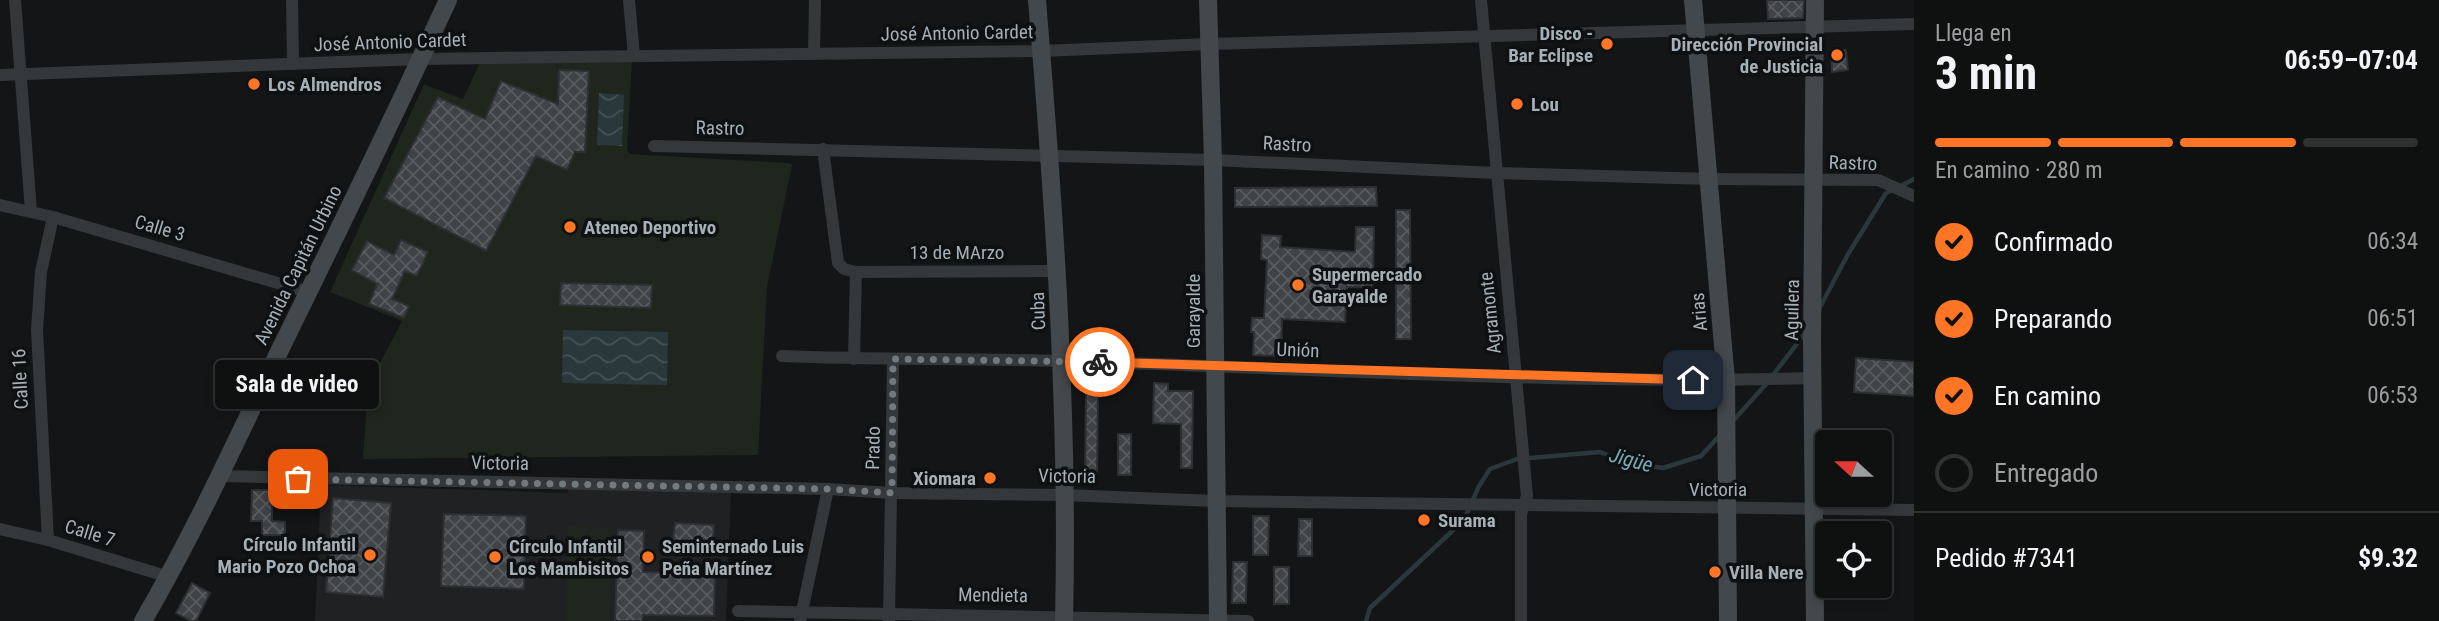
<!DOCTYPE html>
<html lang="es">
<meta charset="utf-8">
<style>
:root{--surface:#0f1010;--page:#181919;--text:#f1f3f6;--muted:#9b9d9f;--line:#2f3030;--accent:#fe7625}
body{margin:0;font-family:"Roboto Condensed",sans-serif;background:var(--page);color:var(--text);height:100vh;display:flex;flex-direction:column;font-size:26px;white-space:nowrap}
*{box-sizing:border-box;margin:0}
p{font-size:23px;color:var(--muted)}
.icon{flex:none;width:38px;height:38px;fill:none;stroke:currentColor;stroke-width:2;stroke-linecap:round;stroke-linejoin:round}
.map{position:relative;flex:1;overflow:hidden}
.details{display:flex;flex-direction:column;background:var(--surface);width:525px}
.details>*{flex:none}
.needle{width:46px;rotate:291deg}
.fabs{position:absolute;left:1815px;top:430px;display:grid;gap:14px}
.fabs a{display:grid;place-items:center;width:77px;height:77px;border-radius:7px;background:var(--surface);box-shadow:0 4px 10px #0003,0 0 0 2px var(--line);font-size:35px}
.pin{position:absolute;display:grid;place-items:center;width:60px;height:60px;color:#fff;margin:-30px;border-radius:14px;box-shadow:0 4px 10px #0006}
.courier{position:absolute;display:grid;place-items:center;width:70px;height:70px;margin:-35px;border:5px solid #fe7625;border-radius:50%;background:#fff;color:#222;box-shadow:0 2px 9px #0007}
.bubble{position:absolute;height:49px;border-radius:7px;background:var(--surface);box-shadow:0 4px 10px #0003,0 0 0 2px var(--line);font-size:23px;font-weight:700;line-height:49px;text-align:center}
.summary em{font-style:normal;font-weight:700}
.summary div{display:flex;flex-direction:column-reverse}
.summary{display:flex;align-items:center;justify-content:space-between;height:119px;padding:0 21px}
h1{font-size:46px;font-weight:700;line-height:52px}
.bar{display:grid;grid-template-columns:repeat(4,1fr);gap:10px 7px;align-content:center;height:84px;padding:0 21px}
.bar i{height:9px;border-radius:5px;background:var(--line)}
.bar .selected{background:var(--accent)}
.bar p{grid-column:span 4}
.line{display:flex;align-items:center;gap:18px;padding:0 21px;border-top:2px solid var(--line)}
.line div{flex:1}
ol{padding:0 21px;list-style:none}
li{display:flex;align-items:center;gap:21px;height:77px}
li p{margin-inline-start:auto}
li .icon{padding:7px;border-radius:50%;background:var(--accent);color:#111;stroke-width:4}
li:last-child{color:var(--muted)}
li i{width:38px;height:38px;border:4px solid var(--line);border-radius:50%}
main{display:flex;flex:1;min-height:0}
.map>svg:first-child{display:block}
.built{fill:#202123}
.green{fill:#1f261e}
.water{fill:url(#water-waves)}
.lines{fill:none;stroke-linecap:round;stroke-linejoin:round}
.stream{stroke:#2a383b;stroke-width:4.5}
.building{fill:url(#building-cross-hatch);stroke:#2e2f32;stroke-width:2}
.street{stroke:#35383b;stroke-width:12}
.secondary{stroke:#43484c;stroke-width:18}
.done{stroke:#727a7f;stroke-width:7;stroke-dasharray:0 12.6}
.route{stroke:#fe7625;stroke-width:9}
.poi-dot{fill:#fe7625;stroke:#0f1011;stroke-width:2.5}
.labels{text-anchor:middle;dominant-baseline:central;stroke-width:7;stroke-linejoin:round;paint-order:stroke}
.street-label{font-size:19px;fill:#a5b0b7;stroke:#0f1011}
.poi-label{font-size:19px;font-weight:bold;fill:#a5b0b7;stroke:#0f1011;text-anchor:start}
.water-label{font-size:21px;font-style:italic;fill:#79aab5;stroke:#0f1011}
</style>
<main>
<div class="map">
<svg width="1914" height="621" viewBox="0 0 1914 621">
<defs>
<pattern id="water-waves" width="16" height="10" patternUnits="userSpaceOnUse" patternTransform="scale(1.75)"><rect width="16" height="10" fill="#2a383b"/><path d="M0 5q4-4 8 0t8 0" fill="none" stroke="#465255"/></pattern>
<pattern id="building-cross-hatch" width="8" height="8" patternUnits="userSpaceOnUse" patternTransform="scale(1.75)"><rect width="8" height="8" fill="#404346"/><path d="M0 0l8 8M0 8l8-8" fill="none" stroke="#595c5e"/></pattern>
</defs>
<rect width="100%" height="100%" fill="#141516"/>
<polygon class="built" points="321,485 568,493 569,486 731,491 726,621 315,621"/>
<g class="green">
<polygon points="481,60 632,61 627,150 630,154 788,163 792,165 767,287 758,455 363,459 368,386 402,321 330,292 424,84 463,99"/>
<polygon points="568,526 612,528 610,621 565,621"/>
</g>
<g class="water">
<polygon points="599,93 624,95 622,146 597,145"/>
<polygon points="563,330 668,332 667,385 562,383"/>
</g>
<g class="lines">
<g class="stream">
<polyline points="1901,186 1914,179"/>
<polyline points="1819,309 1847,256 1886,193 1893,190"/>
<polyline points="1773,375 1806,332"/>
<polyline points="1732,422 1768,382"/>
<polyline points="1366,621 1370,608 1464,520 1479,486 1490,469 1517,459 1600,452 1626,462 1663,468 1701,456 1721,434"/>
</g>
</g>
<g class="building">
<polygon points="1767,0 1804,0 1803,18 1768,19"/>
<polygon points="1846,50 1848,70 1832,72 1831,51"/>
<polygon points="559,70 589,71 585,152 575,152 567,170 536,156 486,251 384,198 438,97 485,119 501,81 558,104"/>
<polygon points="1376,187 1377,206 1235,207 1235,188"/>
<polygon points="1396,210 1410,210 1411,339 1396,339"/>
<polygon points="1356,227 1374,227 1373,287 1347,287 1345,322 1282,319 1281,356 1253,355 1254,332 1251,332 1252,318 1264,318 1267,260 1261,259 1262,235 1281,236 1280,247 1355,252"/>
<polygon points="401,240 428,252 417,276 405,271 392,299 409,306 404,318 369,304 377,284 352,270 367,241 394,255"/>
<polygon points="561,283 652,285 651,308 560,305"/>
<polygon points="1856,358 1914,362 1914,396 1854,392"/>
<polygon points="1154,383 1168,384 1168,391 1193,391 1192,468 1181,468 1181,424 1153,423"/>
<polygon points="1086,392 1098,393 1097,480 1085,480"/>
<rect x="1118" y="434" width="13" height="41"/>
<polygon points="252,490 272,490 272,521 285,522 285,535 262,535 262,521 251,521"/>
<polygon points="333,498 391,503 383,597 326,592"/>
<polygon points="444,514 526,516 524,589 441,586"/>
<polygon points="1253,516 1269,516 1268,555 1253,555"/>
<polygon points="1299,519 1312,519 1312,556 1298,556"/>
<polygon points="675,523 714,525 712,554 672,551"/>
<polygon points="618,530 644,531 643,572 715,574 714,616 643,615 642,621 615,621"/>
<polygon points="1233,562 1247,562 1246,603 1232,603"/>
<rect x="1274" y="567" width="15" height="37"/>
<polygon points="192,583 210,593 196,621 191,621 176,613"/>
</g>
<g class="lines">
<g class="street">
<polyline points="15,0 31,211"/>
<polyline points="292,0 293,64"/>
<polyline points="629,0 634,56"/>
<polyline points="1481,0 1527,496 1521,514 1521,621"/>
<polyline points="814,54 815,0"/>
<polyline points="0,75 420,59 1041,51 1209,44 1914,24"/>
<polyline points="654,146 1213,160 1496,173 1710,179 1878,180 1914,196"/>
<polyline points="823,149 838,263 844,269 856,272 854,359"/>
<polyline points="0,205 53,217 308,292"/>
<polyline points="856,272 1057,271"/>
<path d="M782,356C875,360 968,358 1062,361C1312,368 1562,385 1812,378"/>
<polyline points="219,476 828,489 892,493 1064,495 1214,501 1914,510"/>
<polyline points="0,529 48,540 169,577"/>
<polyline points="48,540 37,330 41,272 53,217"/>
<polyline points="738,611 1248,621"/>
<polyline points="800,621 828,489"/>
<polyline points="889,621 893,359"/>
</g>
<g class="secondary">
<path d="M1037,0C1054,206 1069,414 1064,621"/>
<polyline points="1208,0 1213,160 1218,621"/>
<polyline points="1693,0 1726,380 1728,621"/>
<path d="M143,621C192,537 233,448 275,360C334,240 392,121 448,0"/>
<polyline points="1815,621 1812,343 1815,0"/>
</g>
</g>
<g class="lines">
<polyline class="done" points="298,479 828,489 892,493 893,359 1100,362"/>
<polyline class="route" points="1100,362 1693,380"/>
</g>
<g class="poi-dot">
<circle cx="1607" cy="44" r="7"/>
<circle cx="1837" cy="55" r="7"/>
<circle cx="254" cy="84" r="7"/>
<circle cx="1517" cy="104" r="7"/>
<circle cx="570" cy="227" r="7"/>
<circle cx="1298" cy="285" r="7"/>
<circle cx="990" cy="478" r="7"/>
<circle cx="1424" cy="520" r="7"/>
<circle cx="370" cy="555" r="7"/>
<circle cx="495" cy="557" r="7"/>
<circle cx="648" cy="557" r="7"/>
<circle cx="1715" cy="572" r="7"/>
</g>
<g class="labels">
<g class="street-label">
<text transform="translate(957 33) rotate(-1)">José Antonio Cardet</text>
<text transform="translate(390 42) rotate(-2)">José Antonio Cardet</text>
<text transform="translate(720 128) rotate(1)">Rastro</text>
<text transform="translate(1287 144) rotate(3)">Rastro</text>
<text transform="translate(1853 163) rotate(2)">Rastro</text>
<text transform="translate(160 228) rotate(16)">Calle 3</text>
<text x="957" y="252">13 de MArzo</text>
<text transform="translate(298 265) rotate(-64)">Avenida Capitán Urbino</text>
<text transform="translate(1792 310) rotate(-89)">Aguilera</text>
<text transform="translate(1038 311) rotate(-92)">Cuba</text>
<text transform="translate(1193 311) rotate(-90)">Garayalde</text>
<text transform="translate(1699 312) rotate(-95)">Arias</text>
<text transform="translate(1490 313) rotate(-96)">Agramonte</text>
<text transform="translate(1298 350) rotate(2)">Unión</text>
<text transform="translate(20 379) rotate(-93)">Calle 16</text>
<text transform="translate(873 448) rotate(-89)">Prado</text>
<text transform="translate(500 463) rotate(1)">Victoria</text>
<text transform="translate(1067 476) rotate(1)">Victoria</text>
<text x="1718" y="489">Victoria</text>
<text transform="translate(90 533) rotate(17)">Calle 7</text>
<text transform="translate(993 595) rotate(1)">Mendieta</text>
</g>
<g class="poi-label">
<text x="1593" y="33" text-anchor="end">Disco -<tspan x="1593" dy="22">Bar Eclipse</tspan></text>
<text x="1823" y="44" text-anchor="end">Dirección Provincial<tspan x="1823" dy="22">de Justicia</tspan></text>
<text x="268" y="84">Los Almendros</text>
<text x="1531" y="104">Lou</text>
<text x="584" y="227">Ateneo Deportivo</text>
<text x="1312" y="274">Supermercado<tspan x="1312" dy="22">Garayalde</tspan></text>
<text x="976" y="478" text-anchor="end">Xiomara</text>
<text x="1438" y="520">Surama</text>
<text x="356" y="544" text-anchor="end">Círculo Infantil<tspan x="356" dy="22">Mario Pozo Ochoa</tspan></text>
<text x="509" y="546">Círculo Infantil<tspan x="509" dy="22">Los Mambisitos</tspan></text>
<text x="662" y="546">Seminternado Luis<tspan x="662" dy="22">Peña Martínez</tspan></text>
<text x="1729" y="572">Villa Nere</text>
</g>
<g class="water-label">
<text transform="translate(1631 460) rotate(15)">Jigüe</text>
</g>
</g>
</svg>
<div class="fabs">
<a><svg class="needle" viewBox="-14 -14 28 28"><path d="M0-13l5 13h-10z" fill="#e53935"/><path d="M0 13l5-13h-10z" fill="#9b9d9f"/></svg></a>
<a><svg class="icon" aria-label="locate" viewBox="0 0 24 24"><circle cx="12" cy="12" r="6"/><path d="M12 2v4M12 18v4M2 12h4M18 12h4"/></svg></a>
</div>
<div class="pin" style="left:298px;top:479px;background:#ea580c"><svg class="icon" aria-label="bag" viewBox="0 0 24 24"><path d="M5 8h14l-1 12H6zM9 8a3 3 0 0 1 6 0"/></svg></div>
<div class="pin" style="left:1693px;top:380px;background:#1f2937"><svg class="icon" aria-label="home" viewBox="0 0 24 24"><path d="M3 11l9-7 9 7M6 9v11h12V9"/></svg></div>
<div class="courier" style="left:1100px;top:362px"><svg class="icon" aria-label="bike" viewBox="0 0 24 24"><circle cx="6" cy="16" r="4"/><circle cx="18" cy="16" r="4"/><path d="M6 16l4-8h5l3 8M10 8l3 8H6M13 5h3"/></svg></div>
<div class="bubble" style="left:215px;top:360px;width:164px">Sala de video</div>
</div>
<section class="details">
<div class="summary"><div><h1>3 min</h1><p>Llega en</p></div><em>06:59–07:04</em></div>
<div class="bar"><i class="selected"></i><i class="selected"></i><i class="selected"></i><i></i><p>En camino · 280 m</p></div>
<ol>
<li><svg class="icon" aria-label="check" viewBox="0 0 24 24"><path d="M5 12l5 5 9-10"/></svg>Confirmado<p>06:34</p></li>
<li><svg class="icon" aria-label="check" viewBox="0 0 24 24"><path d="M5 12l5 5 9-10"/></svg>Preparando<p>06:51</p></li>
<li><svg class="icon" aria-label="check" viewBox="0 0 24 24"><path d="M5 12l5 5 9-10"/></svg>En camino<p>06:53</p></li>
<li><i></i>Entregado</li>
</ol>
<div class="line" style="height:91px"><div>Pedido #7341</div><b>$9.32</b></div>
</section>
</main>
